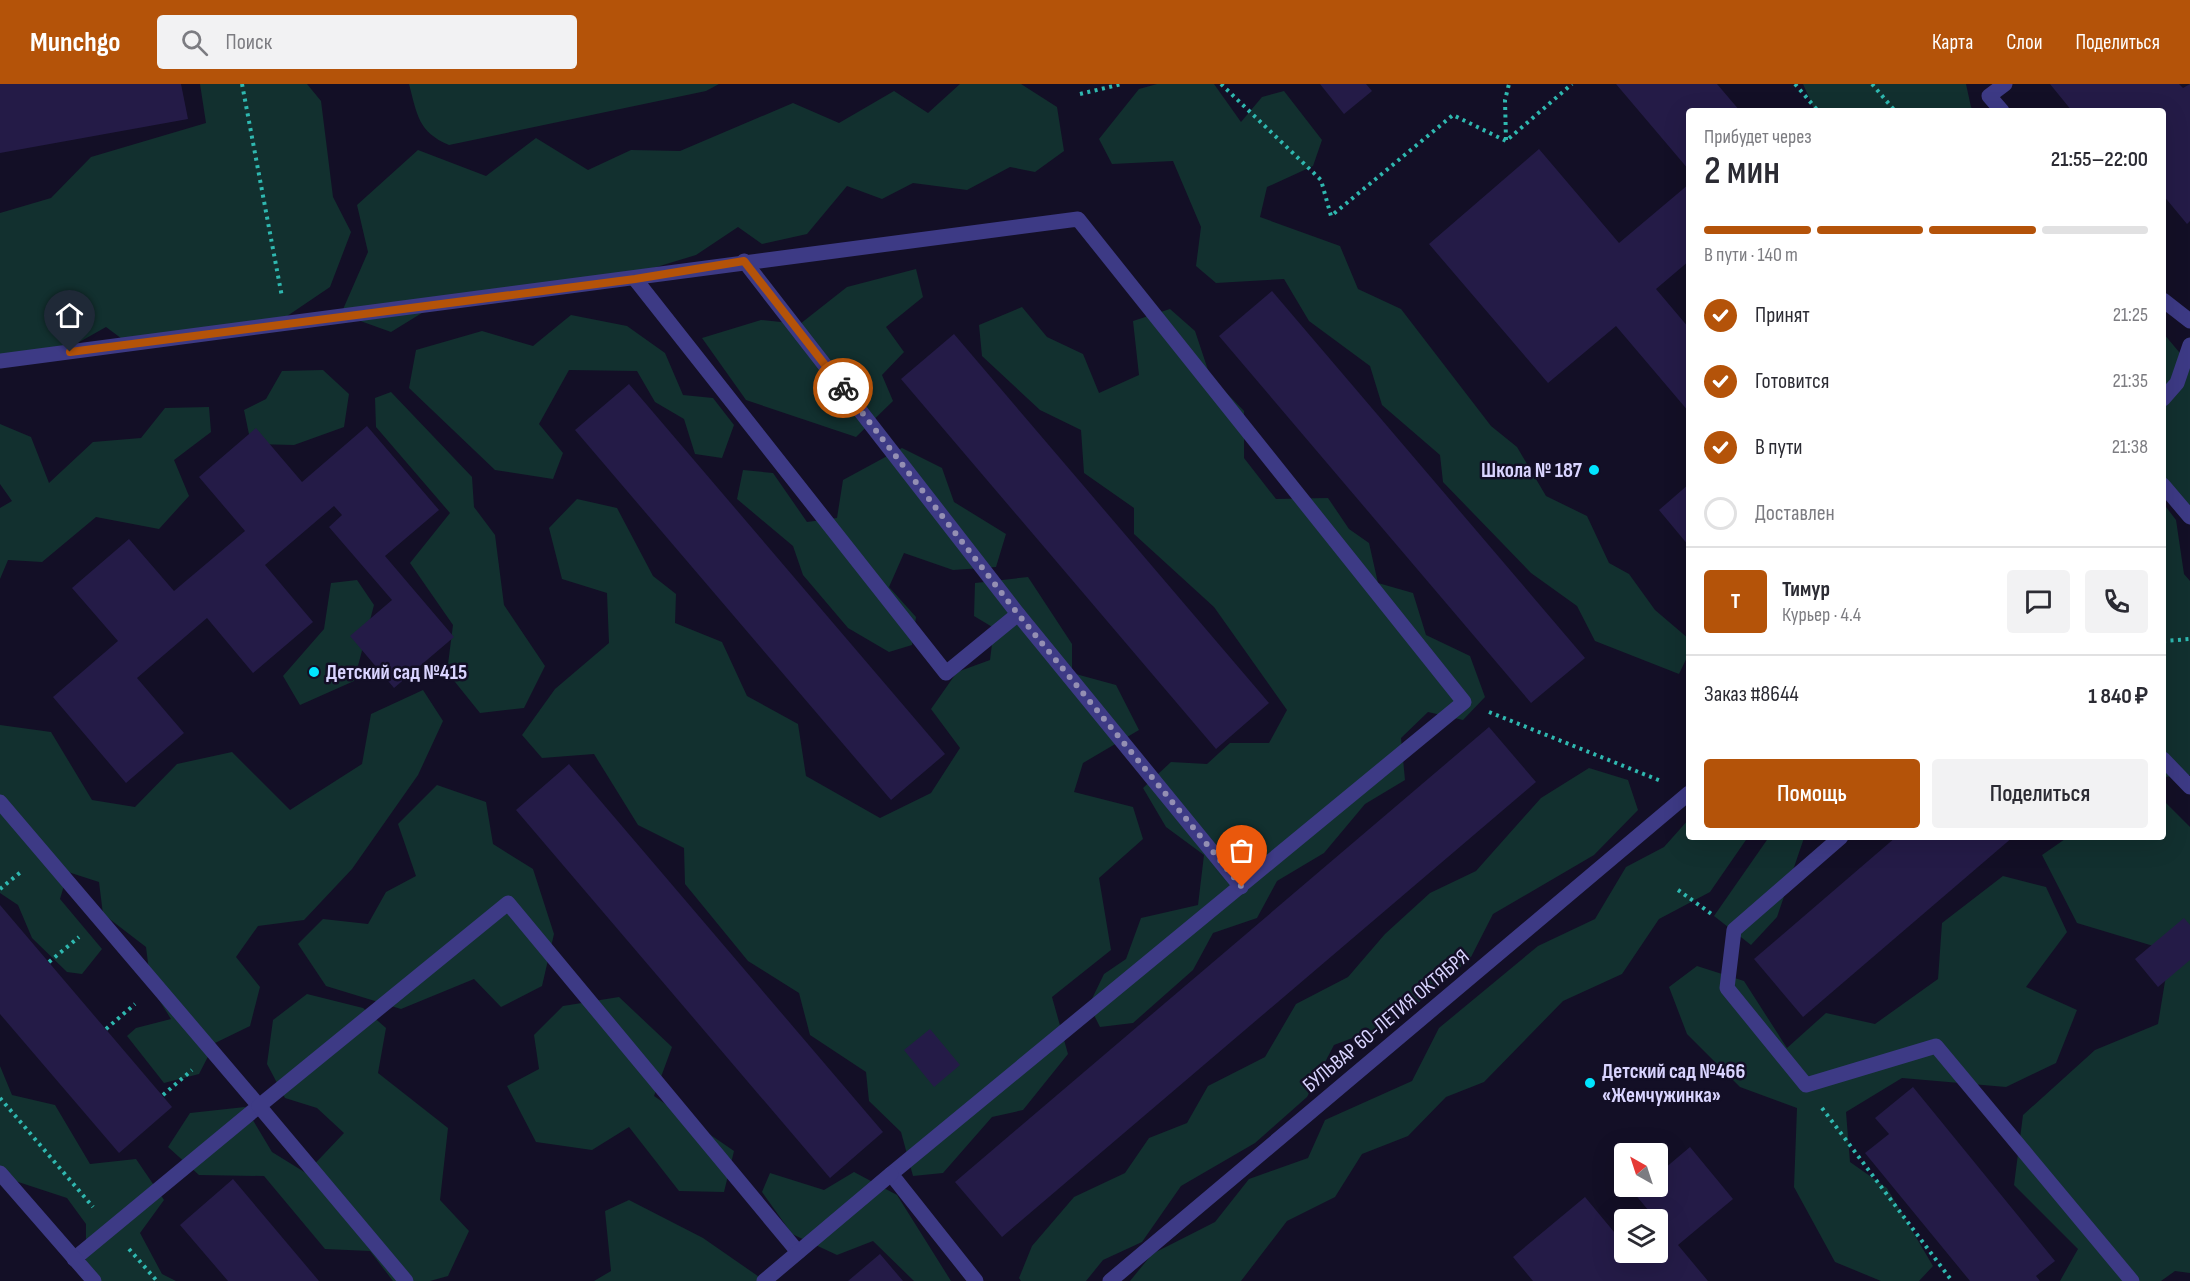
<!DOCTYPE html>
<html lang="ru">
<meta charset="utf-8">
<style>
:root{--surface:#fff;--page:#f2f2f3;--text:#2b2b33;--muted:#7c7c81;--line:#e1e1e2;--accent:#b45309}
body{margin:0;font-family:"Sofia Sans Condensed",sans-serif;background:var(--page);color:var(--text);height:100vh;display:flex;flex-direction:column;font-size:22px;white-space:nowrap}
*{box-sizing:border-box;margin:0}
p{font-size:20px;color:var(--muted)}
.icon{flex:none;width:33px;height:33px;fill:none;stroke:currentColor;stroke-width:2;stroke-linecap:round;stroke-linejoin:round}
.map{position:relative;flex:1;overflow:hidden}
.drawer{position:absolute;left:1686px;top:24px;width:480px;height:732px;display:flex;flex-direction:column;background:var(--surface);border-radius:6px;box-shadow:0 6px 24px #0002}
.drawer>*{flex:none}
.needle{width:39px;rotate:321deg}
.tools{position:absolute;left:1614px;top:1059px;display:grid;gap:12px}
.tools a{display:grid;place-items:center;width:54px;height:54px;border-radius:6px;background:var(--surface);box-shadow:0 6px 24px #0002;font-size:30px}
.pin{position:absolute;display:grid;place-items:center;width:51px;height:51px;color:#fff;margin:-62px -26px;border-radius:50% 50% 50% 0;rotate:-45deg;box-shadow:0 0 6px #0007}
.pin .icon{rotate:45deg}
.courier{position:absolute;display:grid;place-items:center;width:60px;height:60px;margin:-30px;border:4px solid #b45309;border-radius:50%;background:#fff;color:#222;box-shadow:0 2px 8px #0007}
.summary em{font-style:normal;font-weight:600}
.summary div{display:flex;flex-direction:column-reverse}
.summary{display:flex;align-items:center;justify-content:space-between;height:102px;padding:0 18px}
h1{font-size:39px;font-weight:600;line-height:45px}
.bar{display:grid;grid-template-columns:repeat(4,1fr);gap:9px 6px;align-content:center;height:72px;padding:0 18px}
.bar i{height:8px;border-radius:4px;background:var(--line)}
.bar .active{background:var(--accent)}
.bar p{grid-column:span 4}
.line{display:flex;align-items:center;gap:15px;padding:0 18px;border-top:2px solid var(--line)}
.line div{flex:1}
.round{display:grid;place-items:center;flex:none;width:63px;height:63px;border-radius:6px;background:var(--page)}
ol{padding:0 18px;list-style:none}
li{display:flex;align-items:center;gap:18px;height:66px}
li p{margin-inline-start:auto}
li .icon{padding:6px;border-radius:50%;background:var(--accent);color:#fff;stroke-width:4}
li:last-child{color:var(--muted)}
li i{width:33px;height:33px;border:3px solid var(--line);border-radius:50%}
.button{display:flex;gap:12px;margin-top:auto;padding:12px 18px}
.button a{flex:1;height:69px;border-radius:6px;background:var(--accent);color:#fff;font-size:24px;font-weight:600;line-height:69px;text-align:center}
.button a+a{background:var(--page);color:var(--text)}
header{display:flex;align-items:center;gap:36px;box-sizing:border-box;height:84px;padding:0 30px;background:var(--accent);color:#fff}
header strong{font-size:28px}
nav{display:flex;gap:33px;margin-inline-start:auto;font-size:21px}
.search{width:420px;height:54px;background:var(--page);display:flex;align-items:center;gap:15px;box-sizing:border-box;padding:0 21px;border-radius:6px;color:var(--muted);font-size:22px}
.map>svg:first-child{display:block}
.green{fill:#12302f}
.building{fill:#241b47}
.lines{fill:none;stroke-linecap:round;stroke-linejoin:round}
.path{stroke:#2fb8b0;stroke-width:4;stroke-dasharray:3 4.5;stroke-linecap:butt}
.minor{stroke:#3d3a85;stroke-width:15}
.done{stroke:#948fb3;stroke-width:6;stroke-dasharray:0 10.8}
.route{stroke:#b45309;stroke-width:8}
.poi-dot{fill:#00e5ff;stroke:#130f26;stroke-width:2}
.labels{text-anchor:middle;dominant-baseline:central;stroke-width:5;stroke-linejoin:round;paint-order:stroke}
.poi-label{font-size:21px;font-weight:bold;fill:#d9d4ff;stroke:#130f26;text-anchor:start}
.street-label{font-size:21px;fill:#d9d4ff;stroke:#130f26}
</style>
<header>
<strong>Munchgo</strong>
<div class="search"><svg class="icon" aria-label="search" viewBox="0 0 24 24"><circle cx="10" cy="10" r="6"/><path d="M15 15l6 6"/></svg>Поиск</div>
<nav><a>Карта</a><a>Слои</a><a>Поделиться</a></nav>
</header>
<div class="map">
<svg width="2190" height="1197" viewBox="0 0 2190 1197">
<rect width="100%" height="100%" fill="#130f26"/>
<g class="green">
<polygon points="200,0 307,0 321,17 333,113 351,148 330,203 265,247 137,266 106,243 51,274 0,280 0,129 51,114 91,73 206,39"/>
<path d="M409,0H719L706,7L449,61C418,48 417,30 409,0Z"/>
<polygon points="960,0 1021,0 1057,23 1064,67 1035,88 1010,83 967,106 913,99 882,115 847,102 807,150 762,160 738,143 696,171 650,185 443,216 391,248 341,230 368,168 357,121 418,66 486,92 536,54 588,86 631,66 680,67 793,19 839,39 894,7 928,29"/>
<polygon points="1157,0 1214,0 1241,38 1262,13 1284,7 1322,56 1313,82 1267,103 1260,133 1340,162 1358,205 1401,225 1491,342 1517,363 1546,412 1587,432 1609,479 1629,490 1655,526 1689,555 1689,569 1679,590 1595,557 1577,522 1531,489 1443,398 1440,371 1382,321 1370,282 1309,237 1284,195 1216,199 1196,182 1201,143 1173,77 1112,80 1099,55 1139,5"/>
<polygon points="1803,0 1966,0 1971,23 1974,27 1815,27"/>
<polygon points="916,185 923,213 886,243 904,268 882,291 893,317 856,353 746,316 702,254 761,236 800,240 847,203"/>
<polygon points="1022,223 1047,253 1083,270 1099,309 1139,291 1133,237 1170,225 1195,247 1210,292 1244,327 1244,374 1276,415 1328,414 1349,445 1369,459 1378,499 1413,509 1426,551 1470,572 1485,613 1463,636 1428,628 1401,654 1405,696 1365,720 1324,769 1277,797 1257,834 1213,849 1193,886 1133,939 1100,943 1089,921 1104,890 1126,875 1141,834 1198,821 1204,771 1166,743 1143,704 1171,678 1207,680 1230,659 1269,659 1287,626 1214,523 1134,450 1134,424 1084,389 1081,346 1040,326 982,272 979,241"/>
<polygon points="571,231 627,242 665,269 683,311 713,314 734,341 722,374 695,370 684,335 655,318 637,287 569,286 539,340 563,369 553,395 495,386 409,304 416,266 482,247 533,262"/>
<polygon points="2163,249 2190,281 2190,431 2163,398"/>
<polygon points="323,286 349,310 344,343 294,361 251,360 244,326 266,315 282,287"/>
<polygon points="391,308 472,393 474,423 495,451 504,521 545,582 524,624 480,629 447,588 453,541 410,479 450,429 376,343 375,314"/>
<polygon points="209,323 211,348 174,376 189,412 159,445 96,433 42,478 8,476 0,495 0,424 12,417 0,400 0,340 31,353 49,399 93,358 141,354 165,324"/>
<polygon points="902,364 942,384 954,418 1006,450 996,483 953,486 904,469 889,503 916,533 912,561 889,568 848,544 803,491 793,462 737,415 743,386 773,389 807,438 837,434 843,396"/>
<polygon points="577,415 617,424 653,492 676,510 675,539 722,558 747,612 798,640 806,692 880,734 931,709 960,664 931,625 957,588 990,576 994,544 974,532 975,499 1028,493 1072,560 1072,589 1116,601 1139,646 1083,679 1074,708 1133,723 1143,755 1099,794 1111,866 1052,913 1068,970 1023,1026 992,1033 943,1089 913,1092 901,1048 869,1017 866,988 810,951 799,909 748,877 685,800 684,764 638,741 594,670 542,674 522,651 555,605 609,559 607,509 562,495 549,444"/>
<polygon points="2163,419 2176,436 2184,490 2190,497 2190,691 2163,693"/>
<polygon points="357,496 374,521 354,597 300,621 283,592 324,545 331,499"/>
<polygon points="423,606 443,637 418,691 352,785 304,836 258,842 236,873 260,903 250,942 215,959 199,990 164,999 127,952 136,944 171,935 151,903 146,863 103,830 99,798 68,788 60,815 102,865 82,890 67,888 32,854 18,821 0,809 0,641 51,648 92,716 135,723 177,680 232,668 290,726 362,680 371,630"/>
<polygon points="1589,684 1628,696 1638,726 1594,771 1493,830 1470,875 1397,937 1334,961 1307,1013 1255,1059 1181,1102 1142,1158 1103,1176 1086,1197 1021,1197 1019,1194 1032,1162 1074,1113 1125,1089 1149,1054 1187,1039 1208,1002 1265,973 1296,920 1348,893 1385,850 1430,809 1476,787 1541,714"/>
<polygon points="437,701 486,718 493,760 533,785 554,850 542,902 501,923 474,895 401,925 326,902 298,860 323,835 368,840 386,808 416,792 398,740"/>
<polygon points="2163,716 2190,743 2190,1189 2175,1187 2161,1197 2060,1197 2078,1165 2014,1101 2023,1031 2095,966 2158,940 2170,867 2077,839 2042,771 2068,753 2163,753"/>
<polygon points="1689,735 1689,753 1748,753 1710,808 1659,835 1622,890 1563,917 1484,998 1446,1013 1408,1052 1362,1070 1335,1113 1287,1137 1241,1197 1130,1197 1152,1170 1215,1138 1249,1095 1308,1074 1325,1036 1412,997 1439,944 1538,862 1595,835 1626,783 1664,763"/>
<polygon points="1769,753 1809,753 1804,754 1777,833 1751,861 1714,832"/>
<polygon points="2003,792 2046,803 2067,848 2026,903 2077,926 2056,979 2006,1003 1902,994 1846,1028 1850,1078 1887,1104 1933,1182 1919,1197 1881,1197 1835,1178 1794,1103 1797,1024 1740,1003 1687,950 1669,903 1697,882 1744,897 1787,964 1826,929 1875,940 1938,895 1942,839"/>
<polygon points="307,910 363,924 386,944 378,989 448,1044 440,1116 469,1147 448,1192 430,1197 393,1197 370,1167 325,1165 264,1092 199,1091 168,1063 190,1029 245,1023 272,1068 306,1089 344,1049 317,1024 285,1014 267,980 273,936"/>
<polygon points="619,913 672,963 654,1012 734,1067 724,1108 679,1107 629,1043 592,1066 536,1058 507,1002 539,985 534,951 563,922"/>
<polygon points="0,982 12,1011 55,1021 90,1080 136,1075 164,1116 140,1149 162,1190 176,1197 86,1197 86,1140 67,1114 0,1092"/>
<polygon points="854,1088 897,1111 951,1197 914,1197 873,1157 837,1171 792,1150 762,1108 770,1089 824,1106"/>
<polygon points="629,1116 703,1154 765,1197 594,1197 611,1187 605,1127"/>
</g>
<g class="building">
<polygon points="0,0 181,0 188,35 0,69"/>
<polygon points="1320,0 1366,0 1372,7 1344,30"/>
<polygon points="1616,0 1717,0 1740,27 1689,27 1689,86"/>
<polygon points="2050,0 2179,0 2183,4 2190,0 2190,137 2187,140 2163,111 2163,27 2072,27"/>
<polygon points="1539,65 1619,159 1689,100 1689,177 1656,205 1689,244 1689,328 1616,242 1548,299 1429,160"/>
<polygon points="1272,207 1585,574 1531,619 1219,252"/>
<polygon points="954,250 1269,619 1216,665 901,295"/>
<polygon points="629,300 945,670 891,716 575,346"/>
<polygon points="367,342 439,426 385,472 454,553 394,604 350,552 392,516 329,443 342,431 334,422 265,481 313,538 253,589 207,534 137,594 184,649 126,699 53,613 118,557 72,504 129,455 174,507 245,447 199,393 256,344 302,398"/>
<polygon points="1689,400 1689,462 1659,426"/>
<polygon points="1489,643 1536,698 1002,1153 955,1098"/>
<polygon points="569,680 883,1048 830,1094 516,726"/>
<polygon points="1896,753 2013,753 1803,933 1754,875"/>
<polygon points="0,821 172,1023 119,1069 0,930"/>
<polygon points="2184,834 2190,841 2190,876 2158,903 2135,875"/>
<polygon points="930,945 960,981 934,1003 904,966"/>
<polygon points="1913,1003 2055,1177 2036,1192 2040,1197 1970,1197 1865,1069 1889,1050 1875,1034"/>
<polygon points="1690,1063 1733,1115 1678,1161 1708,1197 1533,1197 1513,1173 1585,1113 1624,1160 1624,1168 1631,1168 1637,1176 1646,1168 1658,1168 1658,1159 1668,1150 1634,1109 1642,1102 1658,1102 1658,1090"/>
<polygon points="233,1095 319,1197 228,1197 180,1141"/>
<polygon points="880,1170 903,1197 848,1197"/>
</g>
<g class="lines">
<g class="path">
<polyline points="242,0 282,213"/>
<polyline points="1221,0 1321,96 1331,132 1453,31 1506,57 1572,0"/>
<polyline points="1795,0 1818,27"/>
<polyline points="1872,0 1895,27"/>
<polyline points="1080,10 1122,0"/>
<polyline points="1506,56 1505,16 1509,0"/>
<polyline points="2163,557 2190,555"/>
<polyline points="1489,628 1661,697"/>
<polyline points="0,805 22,787"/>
<polyline points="1678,806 1713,831"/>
<polyline points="49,878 79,853"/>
<polyline points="106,945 135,920"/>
<polyline points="163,1011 192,986"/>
<polyline points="0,1014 93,1123"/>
<polyline points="1822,1024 1952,1197"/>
<polyline points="129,1165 157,1197"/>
</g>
<g class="minor">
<polyline points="2002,27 1989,12 2005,0"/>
<polyline points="744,177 1018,530 1241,803"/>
<polyline points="635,195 946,589 1018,530"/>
<polyline points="2163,216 2190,237"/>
<path d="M0,277C359,231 718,180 1078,135L1464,618L891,1090L976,1197"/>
<polyline points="2163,315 2177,299 2190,261"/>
<polyline points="2163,401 2190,433"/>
<polyline points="2163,675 2190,703"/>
<polyline points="0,718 259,1022 74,1175"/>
<polyline points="1841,753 1734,846 1727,904 1806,1001 1936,962 2132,1197"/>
<polyline points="0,1089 94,1197"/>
<polyline points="406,1197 259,1022 508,819 798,1168"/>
<polyline points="764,1197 891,1090"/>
<polyline points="1110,1197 1689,709"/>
</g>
</g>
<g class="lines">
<polyline class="done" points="843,304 1018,530 1242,803"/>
<polyline class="route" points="70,268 635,195 744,177 843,304"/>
</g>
<g class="poi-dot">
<circle cx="1594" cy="386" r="6"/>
<circle cx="314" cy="588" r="6"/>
<circle cx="1590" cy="999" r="6"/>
</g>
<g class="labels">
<g class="poi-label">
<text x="1582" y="386" text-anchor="end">Школа № 187</text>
<text x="326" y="588">Детский сад №415</text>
<text x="1602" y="987">Детский сад №466<tspan x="1602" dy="24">«Жемчужинка»</tspan></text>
</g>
<g class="street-label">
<text transform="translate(1386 937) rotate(-40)">БУЛЬВАР 60-ЛЕТИЯ ОКТЯБРЯ</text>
</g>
</g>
</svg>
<div class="tools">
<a><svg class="needle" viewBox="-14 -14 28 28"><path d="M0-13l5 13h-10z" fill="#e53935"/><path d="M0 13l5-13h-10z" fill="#7c7c81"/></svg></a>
<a><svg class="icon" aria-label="layers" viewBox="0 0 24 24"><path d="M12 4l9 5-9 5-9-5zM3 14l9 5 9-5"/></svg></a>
</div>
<div class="pin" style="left:1242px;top:803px;background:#ea580c"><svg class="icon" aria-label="bag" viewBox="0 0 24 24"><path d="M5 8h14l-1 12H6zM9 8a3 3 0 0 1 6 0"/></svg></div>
<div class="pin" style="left:70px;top:268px;background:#1f2937"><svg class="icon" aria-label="home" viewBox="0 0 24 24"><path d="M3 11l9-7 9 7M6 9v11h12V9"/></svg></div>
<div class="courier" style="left:843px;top:304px"><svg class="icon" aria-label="bike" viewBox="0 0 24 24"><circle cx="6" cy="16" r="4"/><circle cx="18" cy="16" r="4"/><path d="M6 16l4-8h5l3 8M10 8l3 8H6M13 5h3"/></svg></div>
<section class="drawer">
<div class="summary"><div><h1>2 мин</h1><p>Прибудет через</p></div><em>21:55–22:00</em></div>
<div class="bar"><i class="active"></i><i class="active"></i><i class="active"></i><i></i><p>В пути · 140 m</p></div>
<ol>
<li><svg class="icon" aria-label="check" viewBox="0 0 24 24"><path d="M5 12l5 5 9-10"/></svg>Принят<p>21:25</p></li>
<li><svg class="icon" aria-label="check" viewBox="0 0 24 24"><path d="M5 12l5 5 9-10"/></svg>Готовится<p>21:35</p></li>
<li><svg class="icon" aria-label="check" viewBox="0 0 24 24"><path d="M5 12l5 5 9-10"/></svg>В пути<p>21:38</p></li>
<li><i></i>Доставлен</li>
</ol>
<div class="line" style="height:108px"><b class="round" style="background:var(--accent);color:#fff">Т</b><div><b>Тимур</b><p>Курьер · 4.4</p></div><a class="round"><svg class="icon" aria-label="chat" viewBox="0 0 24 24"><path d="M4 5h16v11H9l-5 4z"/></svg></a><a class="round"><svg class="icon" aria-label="phone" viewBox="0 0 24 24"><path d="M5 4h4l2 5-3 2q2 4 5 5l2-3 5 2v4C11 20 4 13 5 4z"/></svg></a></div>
<div class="line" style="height:78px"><div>Заказ #8644</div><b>1 840 ₽</b></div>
<div class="button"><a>Помощь</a><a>Поделиться</a></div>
</section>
</div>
